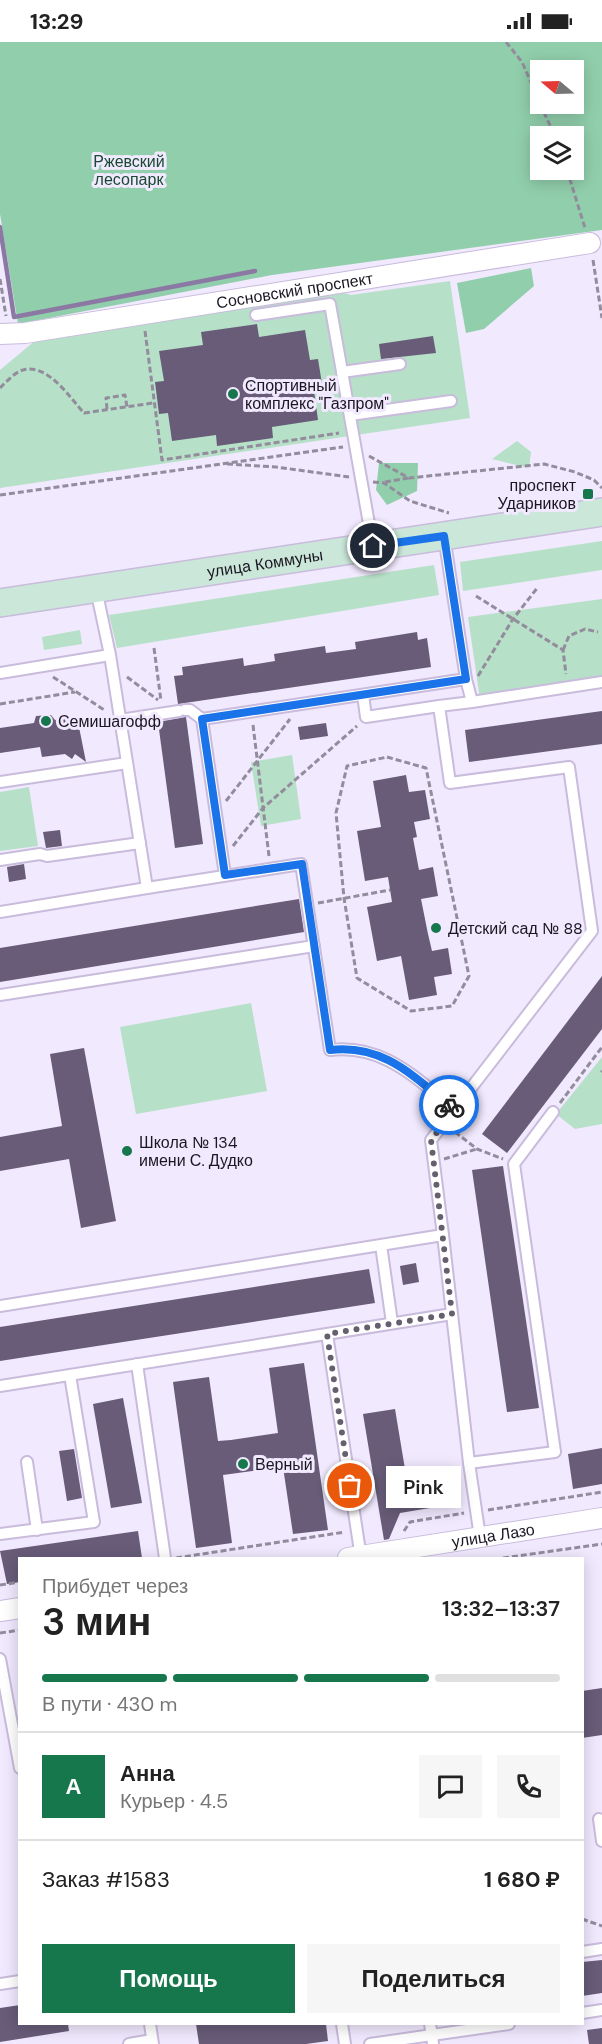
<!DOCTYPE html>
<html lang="ru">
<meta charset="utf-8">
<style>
:root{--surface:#fff;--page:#f6f6f6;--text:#222;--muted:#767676;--line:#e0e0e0;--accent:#16774d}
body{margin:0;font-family:"DM Sans",sans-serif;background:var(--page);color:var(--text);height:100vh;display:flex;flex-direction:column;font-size:22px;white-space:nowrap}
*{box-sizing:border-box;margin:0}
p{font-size:20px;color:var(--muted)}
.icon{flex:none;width:33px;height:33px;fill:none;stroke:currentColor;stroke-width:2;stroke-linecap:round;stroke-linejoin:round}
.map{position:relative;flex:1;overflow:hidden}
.drawer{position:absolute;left:18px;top:1515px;width:566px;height:468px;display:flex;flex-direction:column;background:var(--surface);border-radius:0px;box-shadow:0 3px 15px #0003}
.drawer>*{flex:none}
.needle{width:39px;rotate:289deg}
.tools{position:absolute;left:530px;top:18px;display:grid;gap:12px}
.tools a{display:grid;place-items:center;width:54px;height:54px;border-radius:0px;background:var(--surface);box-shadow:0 3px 15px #0003;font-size:30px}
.pin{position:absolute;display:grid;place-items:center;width:51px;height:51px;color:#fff;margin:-26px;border:3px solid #fff;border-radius:50%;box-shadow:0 2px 6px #0007}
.courier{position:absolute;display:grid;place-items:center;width:60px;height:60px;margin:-30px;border:4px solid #1a73e8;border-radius:50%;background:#fff;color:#222;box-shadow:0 2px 8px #0007}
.bubble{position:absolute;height:42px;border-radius:0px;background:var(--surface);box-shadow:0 3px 15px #0003;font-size:20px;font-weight:600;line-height:42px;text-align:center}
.summary em{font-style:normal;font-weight:600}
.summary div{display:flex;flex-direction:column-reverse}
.summary{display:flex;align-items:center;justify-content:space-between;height:102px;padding:0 24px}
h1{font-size:39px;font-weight:600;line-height:45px}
.bar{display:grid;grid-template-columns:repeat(4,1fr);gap:9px 6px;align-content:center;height:72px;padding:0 24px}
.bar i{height:8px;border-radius:4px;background:var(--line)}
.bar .active{background:var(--accent)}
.bar p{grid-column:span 4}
.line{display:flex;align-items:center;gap:15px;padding:0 24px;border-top:2px solid var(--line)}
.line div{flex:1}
.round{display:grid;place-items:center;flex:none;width:63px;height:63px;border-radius:0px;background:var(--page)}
.cta{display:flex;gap:12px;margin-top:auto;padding:12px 24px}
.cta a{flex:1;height:69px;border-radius:0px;background:var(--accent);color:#fff;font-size:24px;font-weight:600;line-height:69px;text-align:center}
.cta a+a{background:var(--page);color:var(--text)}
.status{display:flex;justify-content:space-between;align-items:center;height:42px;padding:0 30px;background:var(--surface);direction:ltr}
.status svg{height:16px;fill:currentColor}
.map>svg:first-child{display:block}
.green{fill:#b6e0c7}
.forest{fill:#91cfac;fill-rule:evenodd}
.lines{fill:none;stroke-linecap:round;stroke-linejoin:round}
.stream{stroke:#8b79a3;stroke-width:4.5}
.building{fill:#685c79}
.service-casing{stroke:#c9bbdc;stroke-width:14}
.minor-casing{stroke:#c9bbdc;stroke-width:22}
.secondary-casing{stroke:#c9bbdc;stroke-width:30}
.path{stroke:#928c9c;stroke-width:3;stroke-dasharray:6 3;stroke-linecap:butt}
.service{stroke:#fff;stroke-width:10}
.minor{stroke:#fff;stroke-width:20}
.secondary{stroke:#cae7d9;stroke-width:27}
.done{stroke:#66606e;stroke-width:6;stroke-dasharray:0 10.8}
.route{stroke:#1a73e8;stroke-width:8}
.poi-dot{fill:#16774d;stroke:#f1e9fe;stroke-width:2}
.labels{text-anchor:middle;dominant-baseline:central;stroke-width:6;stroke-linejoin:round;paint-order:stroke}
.park-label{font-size:16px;fill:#194932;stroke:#f1e9fe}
.street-label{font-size:16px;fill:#1b1621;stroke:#f1e9fe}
.poi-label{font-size:16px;fill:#1b1621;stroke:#f1e9fe;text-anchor:start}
</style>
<div class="status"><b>13:29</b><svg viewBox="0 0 49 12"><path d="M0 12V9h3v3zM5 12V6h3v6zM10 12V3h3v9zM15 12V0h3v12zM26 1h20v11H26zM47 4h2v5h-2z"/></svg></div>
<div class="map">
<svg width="602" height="2002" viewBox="0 0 602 2002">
<rect width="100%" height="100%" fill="#f1e9fe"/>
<g class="green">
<polygon points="450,239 470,376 0,446 0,328 36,298 134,281 344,251 351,253"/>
<polygon points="517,399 531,410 529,426 492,417"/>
<polygon points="602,499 602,528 463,549 460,520"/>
<polygon points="434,523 439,553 117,606 109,573"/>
<polygon points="602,557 602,636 480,657 468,575"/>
<polygon points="80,588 82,602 44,608 42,595"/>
<polygon points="292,713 301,777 261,784 251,720"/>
<polygon points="29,745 38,804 0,809 0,750"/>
<polygon points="251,961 267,1049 136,1072 120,985"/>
<polygon points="602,1015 602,1082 575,1087 556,1072"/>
</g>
<g class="forest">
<path d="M0,0H602V188L272,233L18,282L0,172ZM540,28H573V62H540ZM540,94H573V128H540Z"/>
<polygon points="531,226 534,244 484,287 466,291 457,241"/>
<polygon points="379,421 418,421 417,449 387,463 376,448"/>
</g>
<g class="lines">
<polyline class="stream" points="0,185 14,275 255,229"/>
</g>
<g class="building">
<polygon points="257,282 259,295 305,288 310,318 318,317 323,348 314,349 318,378 272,385 273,396 217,404 216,393 172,399 168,371 159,372 155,340 164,339 159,309 203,303 201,290"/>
<polygon points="433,294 436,311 381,317 379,302"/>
<polygon points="417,590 418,598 427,596 431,625 178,662 174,634 183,633 182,625 243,616 244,624 275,619 274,612 325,604 326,611 356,607 355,600"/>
<polygon points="602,669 602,702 469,720 465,688"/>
<polygon points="51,673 55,678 77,675 86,720 75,712 72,717 65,712 42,715 40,705 0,711 0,686 34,681 36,674"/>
<polygon points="186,675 203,802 175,806 158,680"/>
<polygon points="326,681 328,694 300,698 298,685"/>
<polygon points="406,733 409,750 425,748 430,777 414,780 417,795 413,796 419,828 433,825 438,854 421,857 428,892 432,909 448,906 452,932 434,935 437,953 409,958 401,914 377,919 367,865 392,860 388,835 365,839 357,789 381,785 373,739"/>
<polygon points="60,788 62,804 46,806 43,790"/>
<polygon points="24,822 26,837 9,840 7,825"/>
<polygon points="299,857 304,890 0,940 0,906"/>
<polygon points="602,934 602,987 507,1111 482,1092"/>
<polygon points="84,1006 116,1179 81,1186 69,1117 0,1129 0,1095 62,1084 50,1012"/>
<polygon points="503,1124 539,1366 507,1370 472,1128"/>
<polygon points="416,1221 419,1240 403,1243 400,1224"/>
<polygon points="369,1227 375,1261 0,1319 0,1285"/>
<polygon points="304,1321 328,1488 293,1492 283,1425 223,1433 232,1501 196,1506 173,1340 209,1335 218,1399 231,1398 278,1391 269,1326"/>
<polygon points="123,1356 142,1461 111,1466 93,1362"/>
<polygon points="395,1367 406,1433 424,1430 430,1466 400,1471 389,1497 384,1498 363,1372"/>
<polygon points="602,1406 602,1442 573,1447 568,1412"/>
<polygon points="74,1407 82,1456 67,1459 59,1409"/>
<polygon points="138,1489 142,1516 20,1516 20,1540 7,1542 0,1509"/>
<polygon points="602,1646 602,1693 582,1696 582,1649"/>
<polygon points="602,1918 602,1951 582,1954 582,1920"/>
<polygon points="20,1963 20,1982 68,1982 69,1989 0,2000 0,1966"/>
<polygon points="196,1982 326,1982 328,1999 306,2002 199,2002"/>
<polygon points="602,1986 602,2002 589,2002 587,1988"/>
</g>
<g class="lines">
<g class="service-casing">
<g id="service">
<polyline points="256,273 330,262 376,521"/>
<polyline points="342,330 400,322"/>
<polyline points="350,373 451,359"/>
<path d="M96,547L110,613L147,846L301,822L330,1008C384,1002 415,1036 455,1067"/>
<polyline points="0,631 110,613"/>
<polyline points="363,653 366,675 439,664"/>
<polyline points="472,660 602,640"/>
<polyline points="185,668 190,668 202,677"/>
<polyline points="120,678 179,669"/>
<polyline points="0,740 127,721"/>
<polyline points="0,818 40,812 47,814 140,801"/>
<polyline points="225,833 202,677 466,637 444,494"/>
<polyline points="0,870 147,846"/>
<polyline points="0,953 314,904"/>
<polyline points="443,1193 431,1098 592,889 569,725 450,741 439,664 472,660 466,637"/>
<polyline points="381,1203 392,1281"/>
<polyline points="0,1264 443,1193 469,1421 555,1410 514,1122 553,1070"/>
<polyline points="327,1292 361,1516"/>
<polyline points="137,1322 165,1516"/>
<polyline points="0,1344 452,1272"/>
<polyline points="27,1420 37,1488"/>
<polyline points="469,1421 480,1495"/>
<polyline points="0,1492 94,1480 70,1333"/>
<polyline points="0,1617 20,1726"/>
<polyline points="599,1777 602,1799"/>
<polyline points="582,1910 602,1907"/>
<polyline points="0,1942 20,1939"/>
<polyline points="582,1971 602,1968"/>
<polyline points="150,1982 153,2002"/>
<polyline points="342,1982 345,2002"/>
<polyline points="430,1982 432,1993 509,1982"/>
<polyline points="129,2002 152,1998"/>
<polyline points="370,2002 432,1993 433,2002"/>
</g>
</g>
<g class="minor-casing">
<g id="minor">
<path id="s1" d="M0,292L25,291L590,201"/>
<path id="s2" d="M348,1516L602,1476"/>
<polyline points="0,1569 20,1566"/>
</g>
</g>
<g class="secondary-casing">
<g id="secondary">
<path id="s3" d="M0,561L602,470"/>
</g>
</g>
<g class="path">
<polyline points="506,0 522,20 540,61"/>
<polyline points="540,62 555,94"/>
<polyline points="567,128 585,186"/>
<polyline points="593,218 602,276"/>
<polyline points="0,237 6,274"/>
<polyline points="145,289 162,418 339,391"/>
<path d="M0,346C6,340 15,330 23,328C48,321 70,356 84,371L153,361"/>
<polyline points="107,367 106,356 125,353 127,365"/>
<polyline points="369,414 409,436 544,422 575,430 594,438 602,446"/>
<polyline points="227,422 276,425 349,435"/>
<polyline points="373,440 384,441 410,459 449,471"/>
<polyline points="385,440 408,436"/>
<polyline points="0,453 343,405"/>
<polyline points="476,554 563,608 566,632"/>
<polyline points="154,606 161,659"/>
<polyline points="563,608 569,594 585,587 598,590"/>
<polyline points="478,634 513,577 538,545"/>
<polyline points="53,635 106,669"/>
<polyline points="127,635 158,658"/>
<polyline points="0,662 75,650"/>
<polyline points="253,683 269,814"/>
<polygon points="387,715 426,726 469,934 452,964 411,969 357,936 344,856 336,771 347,724"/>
<polyline points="226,759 290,677"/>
<polyline points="233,804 263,766 357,684"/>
<polyline points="318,861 390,848"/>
<polyline points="601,1030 602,1029"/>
<polyline points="560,1061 602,1005"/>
<polyline points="455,1090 477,1107 503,1117"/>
<polyline points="444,1117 477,1107"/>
<polyline points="488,1468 602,1450"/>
<polyline points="404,1489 410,1480 464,1471"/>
<polyline points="176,1516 345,1490"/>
<polyline points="503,1516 602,1502"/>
<polyline points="0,1543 20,1540"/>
<polyline points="0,1591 20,1588"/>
<polyline points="582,1877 602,1884"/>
</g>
<use href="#service" class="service"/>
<use href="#minor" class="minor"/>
<use href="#secondary" class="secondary"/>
</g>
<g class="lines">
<polyline class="done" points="350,1444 327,1292 452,1272 431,1098 455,1067 449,1063"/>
<path class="route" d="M373,504L444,494L466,637L202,677L225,833L302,822L330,1008C382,1002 411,1032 449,1063"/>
</g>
<g class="poi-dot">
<circle cx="233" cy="352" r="6"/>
<rect x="582" y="446" width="12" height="12" rx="3"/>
<circle cx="46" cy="679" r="6"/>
<circle cx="436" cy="886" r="6"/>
<circle cx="127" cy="1109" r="6"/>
<circle cx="243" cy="1422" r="6"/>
</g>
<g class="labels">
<g class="park-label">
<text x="129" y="119">Ржевский<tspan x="129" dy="18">лесопарк</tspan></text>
</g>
<g class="street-label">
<text stroke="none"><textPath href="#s1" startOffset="298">Сосновский проспект</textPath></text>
<text stroke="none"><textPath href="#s3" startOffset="268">улица Коммуны</textPath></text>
<text stroke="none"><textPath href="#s2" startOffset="147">улица Лазо</textPath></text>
</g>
<g class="poi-label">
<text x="245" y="343">Cпортивный<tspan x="245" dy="18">комплекс "Газпром"</tspan></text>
<text x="576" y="443" text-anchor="end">проспект<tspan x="576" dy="18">Ударников</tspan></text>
<text x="58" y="679">Семишагофф</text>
<text x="448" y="886">Детский сад № 88</text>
<text x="139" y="1100">Школа № 134<tspan x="139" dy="18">имени С. Дудко</tspan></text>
<text x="255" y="1422">Верный</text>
</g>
</g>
</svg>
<div class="tools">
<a><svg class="needle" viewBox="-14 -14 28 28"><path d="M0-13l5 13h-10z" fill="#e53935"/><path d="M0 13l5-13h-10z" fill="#767676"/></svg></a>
<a><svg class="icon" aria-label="layers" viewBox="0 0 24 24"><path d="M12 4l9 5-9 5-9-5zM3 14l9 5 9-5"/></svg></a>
</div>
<div class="pin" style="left:350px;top:1444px;background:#ea580c"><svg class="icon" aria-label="bag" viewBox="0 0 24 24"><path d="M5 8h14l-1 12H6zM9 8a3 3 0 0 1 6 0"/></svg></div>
<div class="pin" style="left:373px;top:504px;background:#1f2937"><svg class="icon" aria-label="home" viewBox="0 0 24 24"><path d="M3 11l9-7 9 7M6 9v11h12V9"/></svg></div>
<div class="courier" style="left:449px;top:1063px"><svg class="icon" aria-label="bike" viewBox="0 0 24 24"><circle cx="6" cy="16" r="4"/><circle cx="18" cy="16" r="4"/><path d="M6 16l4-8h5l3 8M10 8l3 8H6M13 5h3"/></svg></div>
<div class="bubble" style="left:386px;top:1424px;width:75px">Pink</div>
<section class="drawer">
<div class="summary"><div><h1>3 мин</h1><p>Прибудет через</p></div><em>13:32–13:37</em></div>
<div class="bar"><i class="active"></i><i class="active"></i><i class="active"></i><i></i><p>В пути · 430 m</p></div>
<div class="line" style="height:108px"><b class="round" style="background:var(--accent);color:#fff">А</b><div><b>Анна</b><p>Курьер · 4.5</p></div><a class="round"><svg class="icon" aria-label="chat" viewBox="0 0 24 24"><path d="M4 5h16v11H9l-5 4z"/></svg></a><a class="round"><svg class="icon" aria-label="phone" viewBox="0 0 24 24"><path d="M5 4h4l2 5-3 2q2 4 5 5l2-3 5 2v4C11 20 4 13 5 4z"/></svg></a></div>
<div class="line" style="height:78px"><div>Заказ #1583</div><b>1 680 ₽</b></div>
<div class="cta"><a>Помощь</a><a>Поделиться</a></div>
</section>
</div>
